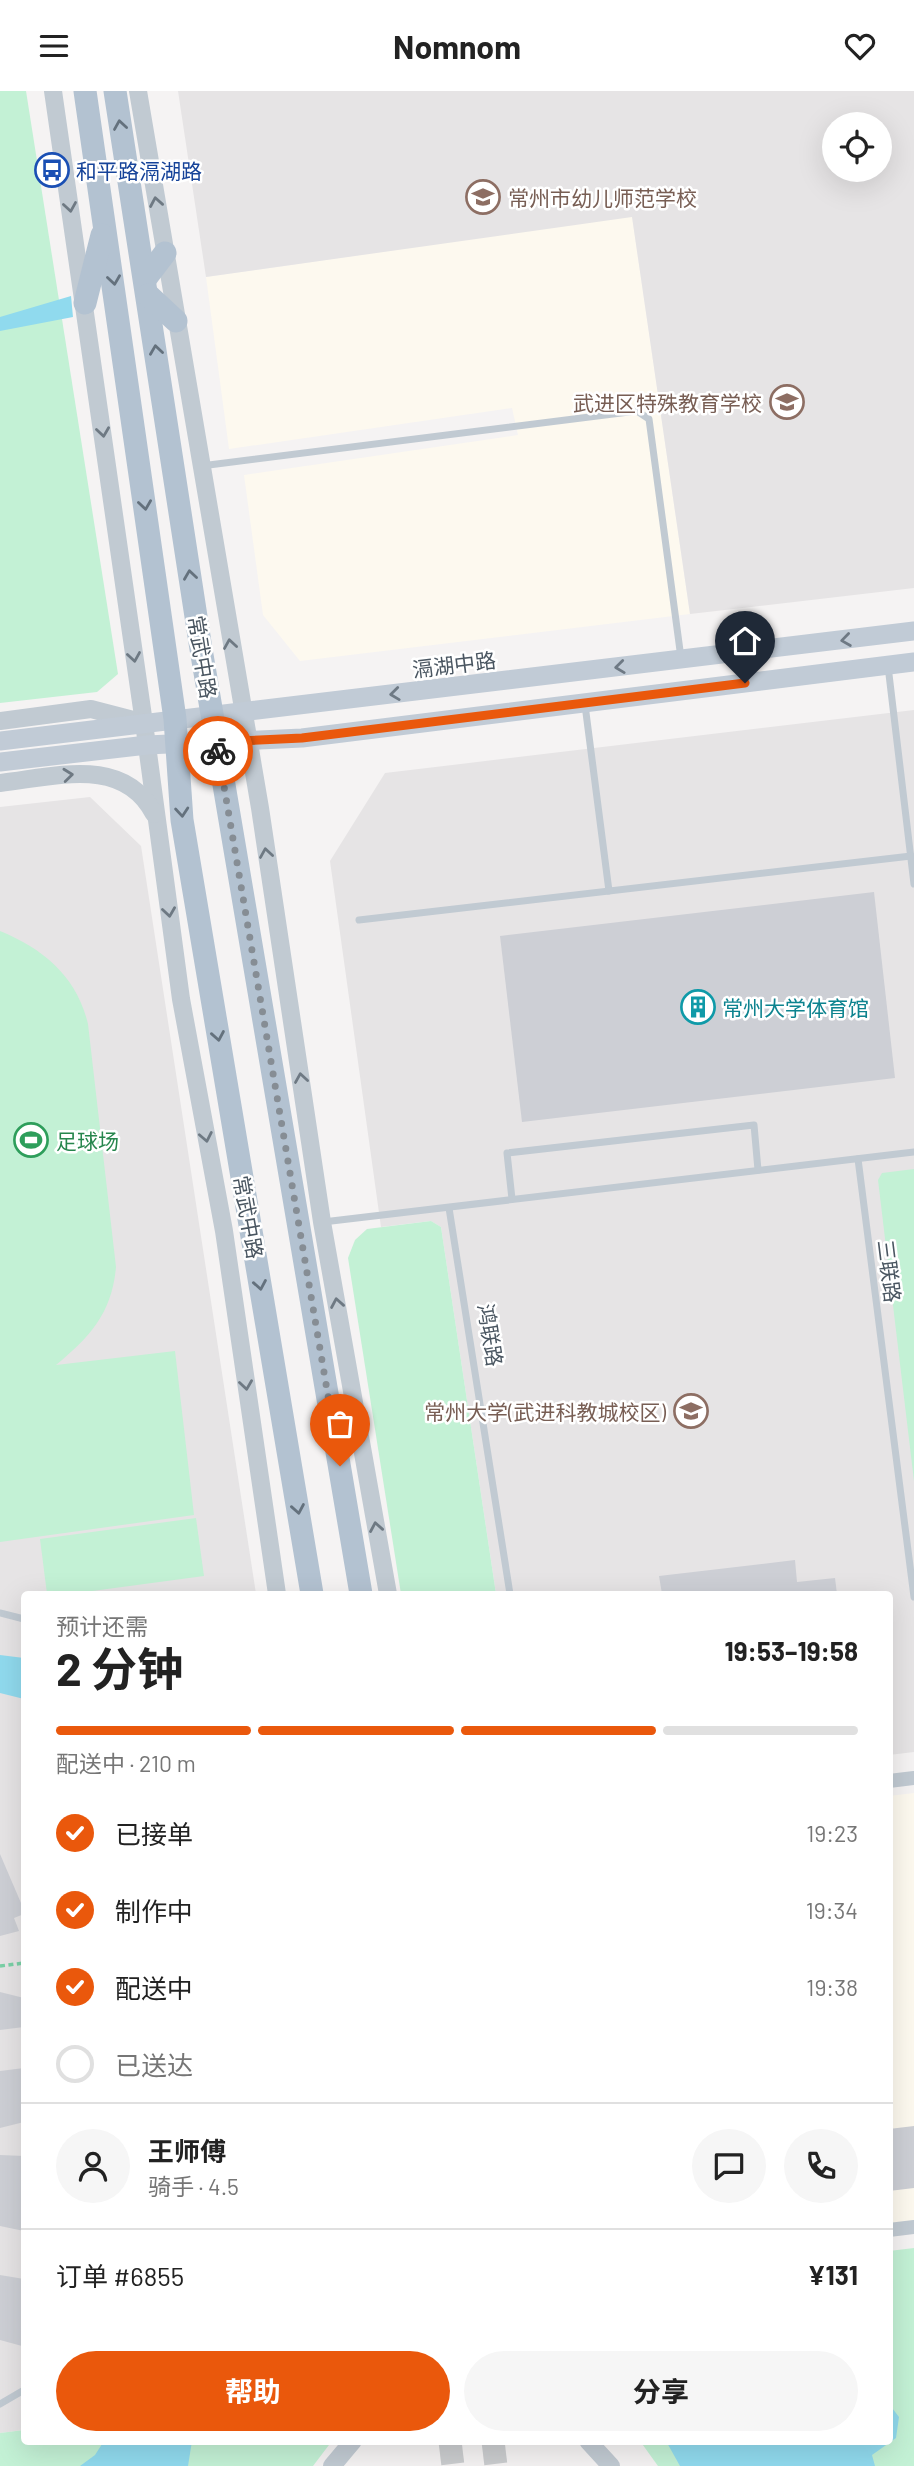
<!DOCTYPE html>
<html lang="zh">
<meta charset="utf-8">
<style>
:root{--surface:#fff;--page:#f6f6f6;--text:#222;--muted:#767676;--line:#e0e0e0;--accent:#ea580c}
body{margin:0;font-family:Barlow,"Noto Sans SC",sans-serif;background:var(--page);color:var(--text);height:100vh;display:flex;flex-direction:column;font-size:26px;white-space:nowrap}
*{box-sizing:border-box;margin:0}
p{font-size:23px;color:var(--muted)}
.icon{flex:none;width:38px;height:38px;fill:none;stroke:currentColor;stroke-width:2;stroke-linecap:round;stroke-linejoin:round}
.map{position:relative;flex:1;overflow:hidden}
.side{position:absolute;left:21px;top:1500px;width:872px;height:854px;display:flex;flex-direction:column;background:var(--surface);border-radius:7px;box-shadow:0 7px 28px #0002}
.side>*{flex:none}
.buttons{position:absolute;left:822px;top:21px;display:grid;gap:14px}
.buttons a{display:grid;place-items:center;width:70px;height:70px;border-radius:50%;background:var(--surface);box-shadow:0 7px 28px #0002;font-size:35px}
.pin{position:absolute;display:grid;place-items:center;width:60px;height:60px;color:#fff;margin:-72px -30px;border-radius:50% 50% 50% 0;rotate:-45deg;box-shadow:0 0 7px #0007}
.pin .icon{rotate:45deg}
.courier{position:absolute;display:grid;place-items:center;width:70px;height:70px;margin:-35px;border:5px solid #ea580c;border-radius:50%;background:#fff;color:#222;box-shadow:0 2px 9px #0007}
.head em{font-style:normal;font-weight:700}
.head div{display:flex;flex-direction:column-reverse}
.head{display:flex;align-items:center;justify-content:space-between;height:119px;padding:0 35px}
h1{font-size:46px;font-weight:700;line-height:52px}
.bar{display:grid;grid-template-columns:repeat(4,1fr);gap:10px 7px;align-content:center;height:84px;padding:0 35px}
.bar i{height:9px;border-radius:5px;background:var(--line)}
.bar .on{background:var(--accent)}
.bar p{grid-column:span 4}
.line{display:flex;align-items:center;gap:18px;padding:0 35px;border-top:2px solid var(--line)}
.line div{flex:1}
.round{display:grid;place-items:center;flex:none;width:74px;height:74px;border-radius:37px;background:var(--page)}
ol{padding:0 35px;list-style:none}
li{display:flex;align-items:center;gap:21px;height:77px}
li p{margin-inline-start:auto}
li .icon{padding:7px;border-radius:50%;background:var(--accent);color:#fff;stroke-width:4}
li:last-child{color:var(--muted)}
li i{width:38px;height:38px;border:4px solid var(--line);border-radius:50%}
.cta{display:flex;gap:14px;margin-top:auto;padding:14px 35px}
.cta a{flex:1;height:80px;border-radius:42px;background:var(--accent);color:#fff;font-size:28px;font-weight:700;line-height:80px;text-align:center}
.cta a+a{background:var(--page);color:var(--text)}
header{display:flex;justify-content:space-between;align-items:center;height:91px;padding:0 35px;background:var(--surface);font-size:32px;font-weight:700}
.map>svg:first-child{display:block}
.commercial{fill:#fdf9ef}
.education{fill:#e6e4e5;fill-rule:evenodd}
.green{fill:#c3f1d5}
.water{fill:#90daee}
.building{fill:#cdcfd5}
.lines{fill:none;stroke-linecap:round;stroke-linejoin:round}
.primary-tunnel{stroke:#caccce;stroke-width:23;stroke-dasharray:23 11;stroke-linecap:butt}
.path{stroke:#7ad0a6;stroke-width:3.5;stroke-dasharray:5 3.5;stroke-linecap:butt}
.service{stroke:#c1cad2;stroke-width:7}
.minor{stroke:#c1cad2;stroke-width:14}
.tertiary{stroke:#c1cad2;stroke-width:18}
.secondary{stroke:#c1cbd6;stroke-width:19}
.primary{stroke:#b3c2d1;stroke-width:23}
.oneway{stroke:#64717d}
.oneway2{stroke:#6e7983}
.oneway3{stroke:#6e7984}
.done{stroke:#868d94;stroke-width:7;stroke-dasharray:0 12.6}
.route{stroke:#ea580c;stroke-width:9}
.labels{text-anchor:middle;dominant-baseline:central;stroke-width:5;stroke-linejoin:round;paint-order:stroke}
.transit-label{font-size:21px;fill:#164399;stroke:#fff;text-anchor:start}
.education-label{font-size:21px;fill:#785e54;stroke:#fff;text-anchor:end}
.street-label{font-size:21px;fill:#4a5661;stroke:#fff}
.culture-label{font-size:21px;fill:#0d838f;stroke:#fff;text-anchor:start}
.leisure-label{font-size:21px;fill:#27864d;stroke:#fff;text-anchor:start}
</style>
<header><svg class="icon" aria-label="menu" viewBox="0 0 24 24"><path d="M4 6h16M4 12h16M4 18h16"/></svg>Nomnom<svg class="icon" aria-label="heart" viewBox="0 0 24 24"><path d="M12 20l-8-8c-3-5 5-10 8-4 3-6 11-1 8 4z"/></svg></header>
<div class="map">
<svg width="914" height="2375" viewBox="0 0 914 2375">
<rect width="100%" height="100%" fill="#f5f3f3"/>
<g class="commercial">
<polygon points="632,125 690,523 300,570 263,524 244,384 518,344 512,317 229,358 206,186"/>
<polygon points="914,1702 914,2133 889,2136 889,1705"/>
</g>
<g class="education">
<path d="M178,0H914V497L690,523L632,126L206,186ZM880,33V79H835V33Z"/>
<polygon points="914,619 914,1661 889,1664 889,1503 496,1503 441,1136 431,1130 381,1136 330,770 385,682"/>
<polygon points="90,706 141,755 256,1503 24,1503 24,2339 0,2342 0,716"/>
</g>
<g class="green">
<polygon points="0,0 26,0 118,583 97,601 0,612"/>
<path d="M0,840C44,858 77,886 88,933L116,1176C112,1222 90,1246 56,1274L175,1260L194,1424L0,1451Z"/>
<polygon points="914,1078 914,1390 878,1089 882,1082"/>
<polygon points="431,1130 441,1136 496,1503 401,1503 348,1167 355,1149 367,1138"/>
<polygon points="196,1427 204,1485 70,1503 47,1503 40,1448"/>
<polygon points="914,2157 914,2375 658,2375 640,2350 889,2350 889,2160"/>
<polygon points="24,2339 24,2350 332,2350 313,2375 0,2375 0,2342"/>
</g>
<g class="water">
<polygon points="71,205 73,226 0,240 0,226"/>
<polygon points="0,1564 24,1567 24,1608 0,1602"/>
<polygon points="889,2313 899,2326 896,2347 872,2364 875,2375 680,2375 666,2350 889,2350"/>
<polygon points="104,2350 192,2350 188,2375 80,2375 95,2364"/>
</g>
<g class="building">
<polygon points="874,801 895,987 522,1031 500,845"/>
<polygon points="795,1469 797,1491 835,1487 837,1503 662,1503 659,1485"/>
<polygon points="0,1763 24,1819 24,1823 14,1827 19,1840 0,1845"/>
<polygon points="0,1901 24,1907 24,1936 0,1939"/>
<polygon points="24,1977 24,2031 0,2037 0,1980"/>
<polygon points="914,2035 914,2097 889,2100 889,2038"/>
<polygon points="0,2064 24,2065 24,2140 0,2135"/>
<polygon points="0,2184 24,2188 22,2255 0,2249"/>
</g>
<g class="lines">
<g class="primary-tunnel">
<polyline points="450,2350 453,2375"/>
<polyline points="493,2350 496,2375"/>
</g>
<polyline class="path" points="0,1875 24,1872"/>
<g class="service">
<polyline points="201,375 637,320 649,328 681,567"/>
<polyline points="888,575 914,793"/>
<polyline points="585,614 609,800"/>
<polyline points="359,829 911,765"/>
<polyline points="858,1068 914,1506"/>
<polyline points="512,1108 507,1062 754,1034 758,1079"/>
<polyline points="449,1117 510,1503"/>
<polyline points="323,1131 914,1061"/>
<polyline points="0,1522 24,1528"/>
<polyline points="0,2313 24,2299"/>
</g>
<g class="minor">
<polyline points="889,1690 914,1687"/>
<polyline points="889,2139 914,2136"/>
</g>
<g class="tertiary">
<polyline points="53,0 144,632 181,908 224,1140 277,1503"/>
<polyline points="138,0 260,717 322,1131 388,1503"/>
<polyline points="0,630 91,618 141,631"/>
<path d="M0,692C54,686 124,664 154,723"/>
<polyline points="588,2350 611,2375"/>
<polyline points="332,2375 353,2350"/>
</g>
<g class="secondary">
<polyline points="0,650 914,540"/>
<polyline points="0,671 147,654 302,647 914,571"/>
</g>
<g class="primary">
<polyline points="85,0 175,628 182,729 312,1503"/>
<polyline points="115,0 201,558 361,1503"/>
<polyline points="146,187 165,162"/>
<polyline points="148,204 176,230"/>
<polyline points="85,212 102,144"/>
</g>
</g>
<defs><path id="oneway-chevron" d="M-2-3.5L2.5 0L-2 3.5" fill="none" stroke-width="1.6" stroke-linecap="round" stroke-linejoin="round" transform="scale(1.75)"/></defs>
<g class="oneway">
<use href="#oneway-chevron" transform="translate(120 34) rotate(-99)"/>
<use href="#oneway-chevron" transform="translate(114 189) rotate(82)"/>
<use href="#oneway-chevron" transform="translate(156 259) rotate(-98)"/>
<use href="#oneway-chevron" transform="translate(145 414) rotate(82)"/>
<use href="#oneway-chevron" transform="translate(190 484) rotate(-98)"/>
<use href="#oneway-chevron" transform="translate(182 721) rotate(85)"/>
<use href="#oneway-chevron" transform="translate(218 945) rotate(80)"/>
<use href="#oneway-chevron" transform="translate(260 1194) rotate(80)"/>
<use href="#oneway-chevron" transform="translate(298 1418) rotate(80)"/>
</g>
<g class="oneway2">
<use href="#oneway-chevron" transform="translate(156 111) rotate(-100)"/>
<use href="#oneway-chevron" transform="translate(70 116) rotate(81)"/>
<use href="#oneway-chevron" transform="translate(103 341) rotate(82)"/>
<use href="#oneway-chevron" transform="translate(230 553) rotate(-99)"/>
<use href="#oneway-chevron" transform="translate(134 566) rotate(81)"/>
<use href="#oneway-chevron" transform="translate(68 684) rotate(-6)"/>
<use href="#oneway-chevron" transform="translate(266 762) rotate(-99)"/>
<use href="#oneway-chevron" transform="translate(169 821) rotate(82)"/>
<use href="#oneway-chevron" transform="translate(301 987) rotate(-99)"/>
<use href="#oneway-chevron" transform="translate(206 1046) rotate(79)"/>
<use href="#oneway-chevron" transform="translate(337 1212) rotate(-100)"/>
<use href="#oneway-chevron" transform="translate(246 1294) rotate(82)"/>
<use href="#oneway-chevron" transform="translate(376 1436) rotate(-100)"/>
</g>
<g class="oneway3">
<use href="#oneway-chevron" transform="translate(846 549) rotate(172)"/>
<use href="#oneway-chevron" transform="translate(620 576) rotate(173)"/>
<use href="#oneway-chevron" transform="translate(395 603) rotate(173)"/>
</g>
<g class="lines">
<polyline class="done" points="218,660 340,1375"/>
<polyline class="route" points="218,660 217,651 302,647 745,592"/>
</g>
<defs>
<g id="bus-ring" transform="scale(1.75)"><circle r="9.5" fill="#fff" stroke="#1a4fb4" stroke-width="1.5"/><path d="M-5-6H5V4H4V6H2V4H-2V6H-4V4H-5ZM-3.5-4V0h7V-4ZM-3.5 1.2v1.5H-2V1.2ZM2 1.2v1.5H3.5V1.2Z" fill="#1a4fb4"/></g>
<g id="school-ring" transform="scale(1.75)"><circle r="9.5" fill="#fff" stroke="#8d6e63" stroke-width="1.5"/><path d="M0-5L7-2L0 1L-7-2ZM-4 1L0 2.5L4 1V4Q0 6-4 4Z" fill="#8d6e63"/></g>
<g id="building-ring" transform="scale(1.75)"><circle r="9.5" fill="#fff" stroke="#0f9aa8" stroke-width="1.5"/><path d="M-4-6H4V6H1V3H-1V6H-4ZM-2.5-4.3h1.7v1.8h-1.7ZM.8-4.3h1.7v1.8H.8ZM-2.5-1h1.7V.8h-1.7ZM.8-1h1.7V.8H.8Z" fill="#0f9aa8"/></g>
<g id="stadium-ring" transform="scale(1.75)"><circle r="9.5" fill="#fff" stroke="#2e9e5b" stroke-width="1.5"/><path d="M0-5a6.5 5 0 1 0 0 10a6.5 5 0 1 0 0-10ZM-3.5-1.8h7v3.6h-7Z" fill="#2e9e5b"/></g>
<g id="university-ring" transform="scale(1.75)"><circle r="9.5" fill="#fff" stroke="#8d6e63" stroke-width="1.5"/><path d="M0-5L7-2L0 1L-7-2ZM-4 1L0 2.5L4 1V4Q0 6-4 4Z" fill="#8d6e63"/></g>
</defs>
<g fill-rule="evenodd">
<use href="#bus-ring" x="52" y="79"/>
<use href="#school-ring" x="483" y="106"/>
<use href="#school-ring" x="787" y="311"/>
<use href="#building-ring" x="698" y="916"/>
<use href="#stadium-ring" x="31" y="1049"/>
<use href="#university-ring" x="691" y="1320"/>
</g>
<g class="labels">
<g class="transit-label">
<text x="76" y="79">和平路滆湖路</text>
</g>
<g class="education-label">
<text x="508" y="106" text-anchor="start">常州市幼儿师范学校</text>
<text x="762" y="311">武进区特殊教育学校</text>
<text x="666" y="1320">常州大学(武进科教城校区)</text>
</g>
<g class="street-label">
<text transform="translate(203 566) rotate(81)">常武中路</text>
<text transform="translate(454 573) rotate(-7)">滆湖中路</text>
<text transform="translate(249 1126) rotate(80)">常武中路</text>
<text transform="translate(890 1180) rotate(83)">三联路</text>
<text transform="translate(491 1244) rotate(81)">鸿联路</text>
</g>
<g class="culture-label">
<text x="722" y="916">常州大学体育馆</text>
</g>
<g class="leisure-label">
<text x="56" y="1049">足球场</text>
</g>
</g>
</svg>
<div class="buttons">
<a><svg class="icon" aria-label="locate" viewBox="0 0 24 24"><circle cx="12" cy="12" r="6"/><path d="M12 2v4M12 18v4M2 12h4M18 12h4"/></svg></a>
</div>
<div class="pin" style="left:340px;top:1375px;background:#ea580c"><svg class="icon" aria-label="bag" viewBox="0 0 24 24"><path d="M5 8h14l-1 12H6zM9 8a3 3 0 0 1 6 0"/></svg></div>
<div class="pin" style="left:745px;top:592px;background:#1f2937"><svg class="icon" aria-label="home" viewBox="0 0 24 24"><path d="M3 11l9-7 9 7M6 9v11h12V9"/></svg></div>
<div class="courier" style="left:218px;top:660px"><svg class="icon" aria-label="bike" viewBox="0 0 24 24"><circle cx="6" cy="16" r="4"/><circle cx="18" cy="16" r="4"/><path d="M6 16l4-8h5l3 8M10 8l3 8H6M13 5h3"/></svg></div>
<section class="side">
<div class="head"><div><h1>2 分钟</h1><p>预计还需</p></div><em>19:53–19:58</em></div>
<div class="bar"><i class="on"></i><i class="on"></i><i class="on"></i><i></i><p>配送中 · 210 m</p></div>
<ol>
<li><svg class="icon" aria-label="check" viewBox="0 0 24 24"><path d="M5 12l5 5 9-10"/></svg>已接单<p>19:23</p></li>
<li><svg class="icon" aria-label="check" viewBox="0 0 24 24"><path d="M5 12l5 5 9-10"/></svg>制作中<p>19:34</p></li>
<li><svg class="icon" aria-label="check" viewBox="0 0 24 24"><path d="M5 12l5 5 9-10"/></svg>配送中<p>19:38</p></li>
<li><i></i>已送达</li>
</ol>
<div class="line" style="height:126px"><a class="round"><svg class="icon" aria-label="person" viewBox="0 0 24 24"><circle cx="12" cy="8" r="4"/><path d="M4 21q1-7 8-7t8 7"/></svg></a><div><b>王师傅</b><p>骑手 · 4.5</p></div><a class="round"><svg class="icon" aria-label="chat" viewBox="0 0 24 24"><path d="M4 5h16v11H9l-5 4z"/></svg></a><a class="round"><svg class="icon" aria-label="phone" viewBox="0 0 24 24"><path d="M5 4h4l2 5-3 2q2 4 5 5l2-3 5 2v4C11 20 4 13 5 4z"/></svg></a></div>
<div class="line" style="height:91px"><div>订单 #6855</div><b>¥131</b></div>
<div class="cta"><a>帮助</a><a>分享</a></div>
</section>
</div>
